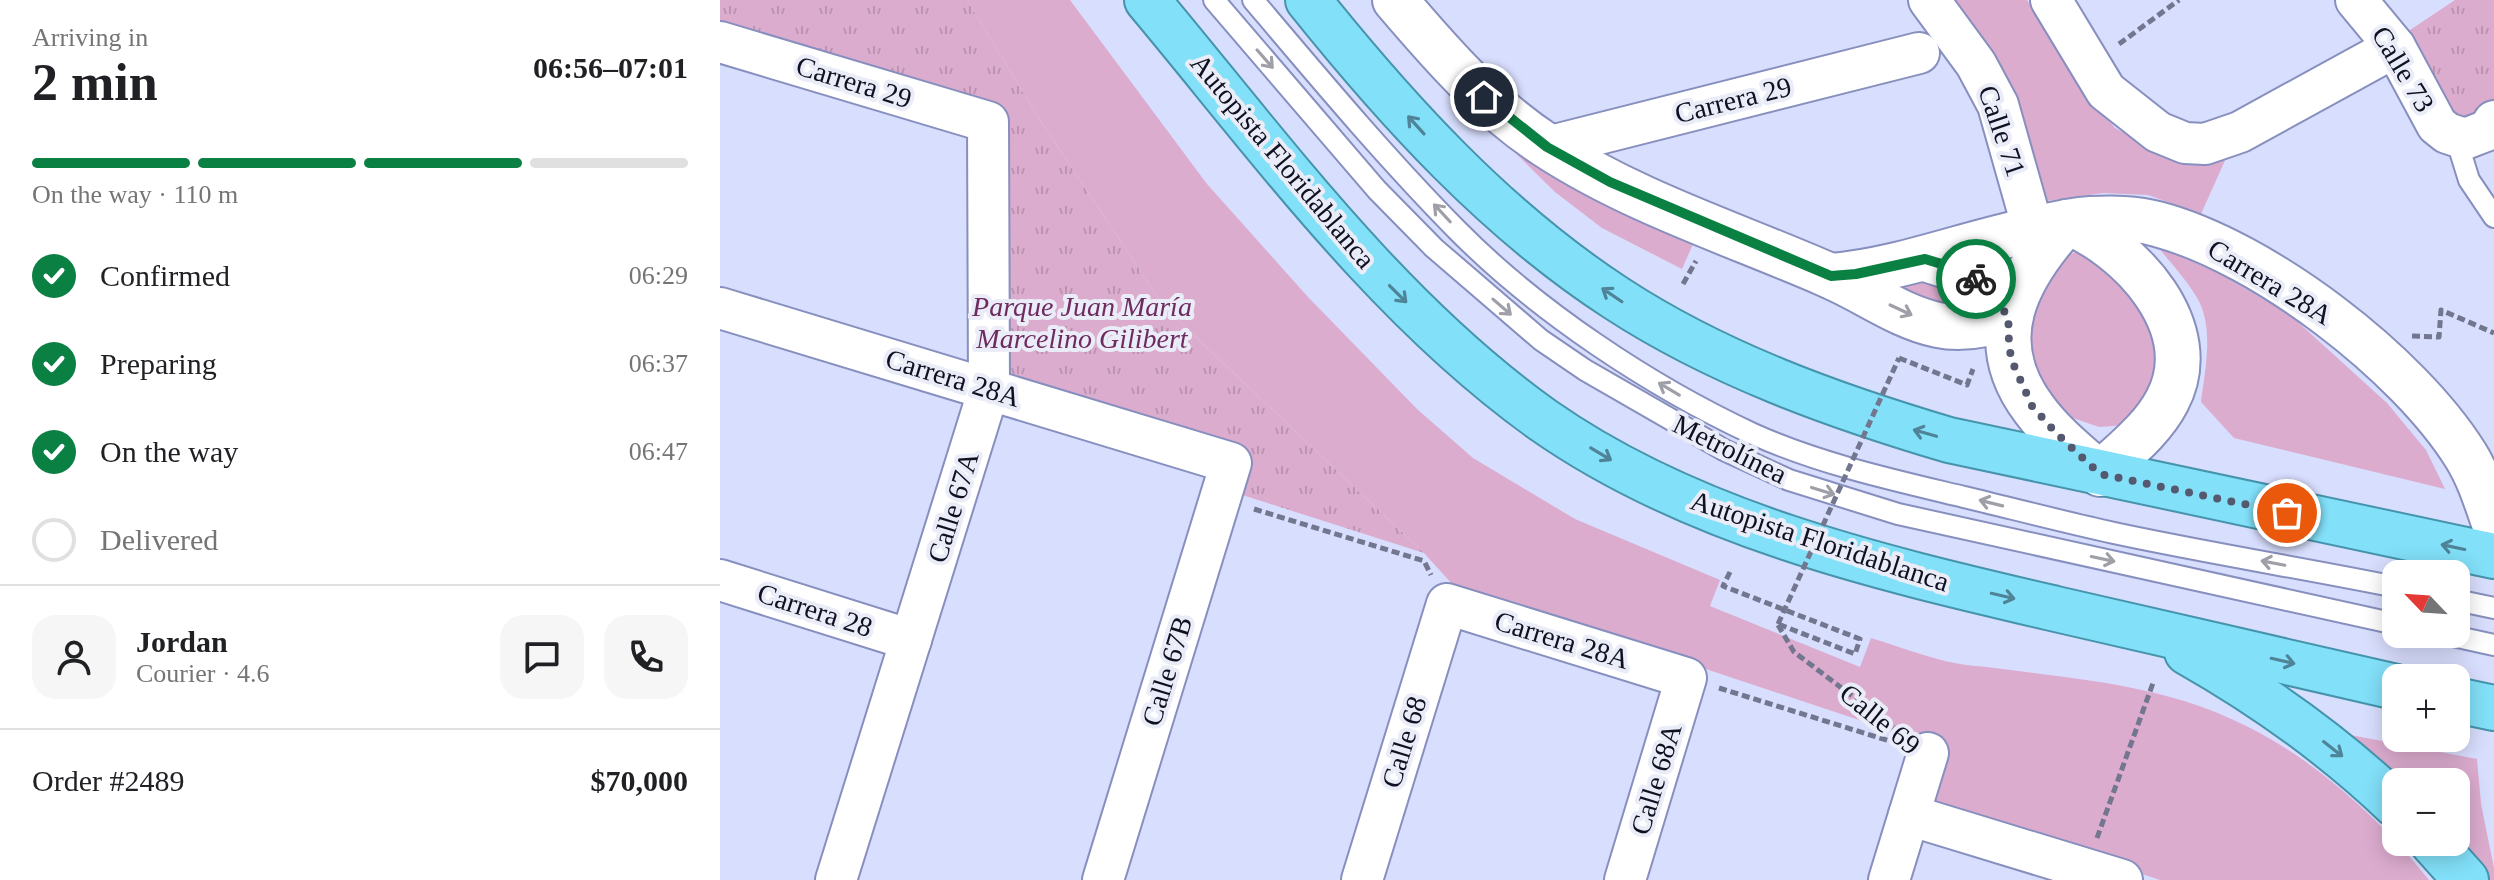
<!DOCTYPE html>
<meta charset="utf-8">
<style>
:root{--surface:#fff;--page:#f6f6f6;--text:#202124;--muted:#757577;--line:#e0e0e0;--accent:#0b8043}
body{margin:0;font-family:Georgia,serif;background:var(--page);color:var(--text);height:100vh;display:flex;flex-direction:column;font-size:30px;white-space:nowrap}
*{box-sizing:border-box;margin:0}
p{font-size:26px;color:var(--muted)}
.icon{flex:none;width:44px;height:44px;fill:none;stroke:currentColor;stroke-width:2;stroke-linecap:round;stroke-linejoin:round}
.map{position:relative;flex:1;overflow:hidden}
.panel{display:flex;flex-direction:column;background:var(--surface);width:720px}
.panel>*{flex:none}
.needle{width:52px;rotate:295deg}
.tools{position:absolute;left:1662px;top:560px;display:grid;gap:16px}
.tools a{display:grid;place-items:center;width:88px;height:88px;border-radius:16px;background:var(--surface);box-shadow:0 4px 20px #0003;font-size:40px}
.pin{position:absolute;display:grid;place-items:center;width:68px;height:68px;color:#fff;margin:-34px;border:4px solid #fff;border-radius:50%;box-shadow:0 2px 8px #0007}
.courier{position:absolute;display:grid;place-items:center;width:80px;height:80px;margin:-40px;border:6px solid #0b8043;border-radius:50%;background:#fff;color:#222;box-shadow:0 2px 10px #0007}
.headline em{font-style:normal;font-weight:600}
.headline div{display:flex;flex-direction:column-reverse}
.headline{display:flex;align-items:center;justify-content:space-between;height:136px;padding:0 32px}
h1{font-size:52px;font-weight:600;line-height:60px}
.bar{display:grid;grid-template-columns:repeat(4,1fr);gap:12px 8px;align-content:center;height:96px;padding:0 32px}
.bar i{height:10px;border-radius:6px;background:var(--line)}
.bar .on{background:var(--accent)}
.bar p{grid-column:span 4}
.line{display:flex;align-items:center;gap:20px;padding:0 32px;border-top:2px solid var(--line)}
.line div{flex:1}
.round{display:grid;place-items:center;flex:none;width:84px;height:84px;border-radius:24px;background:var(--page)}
ol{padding:0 32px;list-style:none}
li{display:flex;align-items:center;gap:24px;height:88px}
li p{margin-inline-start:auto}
li .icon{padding:8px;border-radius:50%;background:var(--accent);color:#fff;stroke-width:4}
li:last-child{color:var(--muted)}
li i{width:44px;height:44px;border:4px solid var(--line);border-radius:50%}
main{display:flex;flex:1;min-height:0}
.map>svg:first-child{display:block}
.grass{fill:#dcaccf}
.park{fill:url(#park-tufts)}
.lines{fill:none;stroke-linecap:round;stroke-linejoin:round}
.service-casing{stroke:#878fbe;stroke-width:24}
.minor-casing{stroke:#878fbe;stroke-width:44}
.tertiary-casing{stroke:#878fbe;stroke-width:48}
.trunk-casing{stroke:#4693ac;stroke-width:48}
.path{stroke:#72768e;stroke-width:5;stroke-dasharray:8 4;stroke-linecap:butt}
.service{stroke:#fff;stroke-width:20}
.minor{stroke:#fff;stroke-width:40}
.tertiary{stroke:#fff;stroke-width:44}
.trunk{stroke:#82e0f8;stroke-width:44}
.path-bridge{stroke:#72768e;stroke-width:5;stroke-dasharray:8 4;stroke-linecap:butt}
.oneway{stroke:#9fa0a7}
.oneway2{stroke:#4e8398}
.done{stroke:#55596f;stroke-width:8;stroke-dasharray:0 14.4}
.route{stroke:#0b8043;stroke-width:10}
.labels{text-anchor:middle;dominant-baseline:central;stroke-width:8;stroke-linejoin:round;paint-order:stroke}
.street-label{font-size:28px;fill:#0f1122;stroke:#eaecf7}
.park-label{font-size:28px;font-style:italic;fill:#6f2a60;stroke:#eaecf7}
</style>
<main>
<section class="panel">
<div class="headline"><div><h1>2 min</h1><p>Arriving in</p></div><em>06:56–07:01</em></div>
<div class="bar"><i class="on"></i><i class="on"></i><i class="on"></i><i></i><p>On the way · 110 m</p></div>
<ol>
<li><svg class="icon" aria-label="check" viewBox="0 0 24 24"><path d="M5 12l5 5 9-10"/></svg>Confirmed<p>06:29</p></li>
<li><svg class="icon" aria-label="check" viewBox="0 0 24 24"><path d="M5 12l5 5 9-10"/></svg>Preparing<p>06:37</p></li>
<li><svg class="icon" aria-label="check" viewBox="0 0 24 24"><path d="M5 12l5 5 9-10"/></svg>On the way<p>06:47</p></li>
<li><i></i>Delivered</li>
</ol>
<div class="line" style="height:144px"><a class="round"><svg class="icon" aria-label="person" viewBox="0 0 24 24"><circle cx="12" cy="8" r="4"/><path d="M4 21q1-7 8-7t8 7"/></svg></a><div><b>Jordan</b><p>Courier · 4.6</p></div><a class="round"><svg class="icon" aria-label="chat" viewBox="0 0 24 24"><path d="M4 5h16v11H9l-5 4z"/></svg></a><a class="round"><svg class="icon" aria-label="phone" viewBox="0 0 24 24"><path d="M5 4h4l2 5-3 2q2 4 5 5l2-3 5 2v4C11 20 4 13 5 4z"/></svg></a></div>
<div class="line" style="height:104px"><div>Order #2489</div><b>$70,000</b></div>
</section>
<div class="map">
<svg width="1774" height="880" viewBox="0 0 1774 880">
<defs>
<pattern id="park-tufts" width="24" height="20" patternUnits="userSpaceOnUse" patternTransform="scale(2)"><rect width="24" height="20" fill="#dcaccf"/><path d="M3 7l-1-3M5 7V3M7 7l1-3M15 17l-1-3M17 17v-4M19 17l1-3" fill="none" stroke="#bc93b1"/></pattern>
</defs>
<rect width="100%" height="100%" fill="#d8defd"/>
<g class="grass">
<path d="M247,0H350L487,184L588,297L697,409L753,458L855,519L1000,580L990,606L1140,667L1151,638C1174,645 1198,654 1221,660C1239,665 1258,666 1275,668C1333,676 1393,681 1450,697C1556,725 1642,797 1709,880H1440L1209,803L1223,748L733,585L704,553L444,307L315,112Z"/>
<polygon points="1220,0 1307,0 1358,83 1395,128 1445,155 1507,156 1481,214 1428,195 1383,193 1319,202"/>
<polygon points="771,129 977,235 962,269 882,228 835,192"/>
<path d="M1437,246L1498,273L1569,314L1667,403L1706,450L1725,489L1514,438L1481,402C1485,369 1495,326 1476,296C1465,278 1450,262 1437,246Z"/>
<polygon points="1357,252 1376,254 1415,280 1445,369 1407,425 1379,427 1350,417 1328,402 1310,374 1306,303 1342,256"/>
<polygon points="1195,276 1261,294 1242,312 1164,287"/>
<polygon points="1620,733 1757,759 1761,804 1774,868 1774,880 1766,880 1736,842 1736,782 1678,782"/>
</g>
<g class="park">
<polygon points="0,0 247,0 315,112 444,307 704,553 516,493 525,455 282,377 283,113 0,23"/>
<polygon points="1735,0 1774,0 1774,118 1763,107 1745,120 1720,104 1684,34"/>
</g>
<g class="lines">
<g class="service-casing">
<g id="service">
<polyline points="494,0 657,190 714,248 821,340 865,370 1004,450 1069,480 1178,514 1676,624"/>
<path d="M533,0C599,78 665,157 737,230C817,311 930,386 1033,434C1100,464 1173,480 1244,497C1294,509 1344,522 1394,533C1487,553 1582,568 1676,587"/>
<polyline points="1736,138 1749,180 1774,217"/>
<polyline points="1736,600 1774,608"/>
<polyline points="1724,634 1774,645"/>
</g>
</g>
<g class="minor-casing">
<g id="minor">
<polyline points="1209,0 1256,64 1278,105 1313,229"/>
<polyline points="1331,0 1386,91 1438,132 1465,143 1485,144 1520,132 1675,47"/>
<polyline points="1636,0 1675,47 1717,125 1727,133 1745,139 1768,130 1774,121"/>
<polyline points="0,42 268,122 269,389 116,880"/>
<polyline points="827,147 1199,53"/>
<polyline points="0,308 511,463 383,880"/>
<polyline points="0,580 191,640"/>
<polyline points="1189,815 1402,880"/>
<polyline points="642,880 727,604 966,678 905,880"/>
<polyline points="1169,880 1208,753"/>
</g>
</g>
<g class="tertiary-casing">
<g id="tertiary">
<path d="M675,0C721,54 767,107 827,146C913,202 1014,234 1108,275C1144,290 1179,317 1218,325C1241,330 1267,325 1289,317C1261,279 1250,272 1205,259"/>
<path d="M1347,222C1410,247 1486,328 1447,401C1432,430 1403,452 1380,474C1357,454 1332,434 1314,409C1262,340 1297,277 1347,222Z"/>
<path d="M1111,276C1180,270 1243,244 1311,230C1331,225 1350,220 1370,219C1393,218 1415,218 1437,224C1543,252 1688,363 1746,456C1759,477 1766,500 1774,523"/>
</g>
</g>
<g class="trunk-casing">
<g id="trunk">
<path d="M427,0C550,147 666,308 823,420C973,525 1161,568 1336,609C1449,635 1563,661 1676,687"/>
<path d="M588,0C677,111 776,220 896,298C997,364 1114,406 1229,440L1774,556"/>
<path d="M1467,652C1543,695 1613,745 1676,805"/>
<polyline points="1736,700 1774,708"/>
<polyline points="1712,842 1746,880"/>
</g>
</g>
<g class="path">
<polyline points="1399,44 1459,0"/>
<polyline points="963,284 976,261"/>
<polyline points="1692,336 1719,337 1721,310 1774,333"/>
<polyline points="1179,358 1247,385 1253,369"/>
<polyline points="534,509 704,561 711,575"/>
<polyline points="1010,572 1003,586 1140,639 1135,654 1058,624"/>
<polyline points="1058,625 1074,652 1181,733"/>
<polyline points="999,688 1176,743"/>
<polyline points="1377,838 1433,683"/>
</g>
<use href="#service" class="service"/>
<use href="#minor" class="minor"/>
<use href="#tertiary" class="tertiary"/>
<use href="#trunk" class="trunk"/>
<polyline class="path-bridge" points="1058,624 1179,358"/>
</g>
<defs><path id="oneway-shaft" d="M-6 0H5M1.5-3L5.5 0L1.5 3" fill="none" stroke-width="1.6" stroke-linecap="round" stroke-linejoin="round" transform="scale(2)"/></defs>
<g class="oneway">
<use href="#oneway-shaft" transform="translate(545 59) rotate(49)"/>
<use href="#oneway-shaft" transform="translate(722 213) rotate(-133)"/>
<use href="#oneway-shaft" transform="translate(782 307) rotate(41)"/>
<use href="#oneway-shaft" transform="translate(1181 310) rotate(25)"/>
<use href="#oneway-shaft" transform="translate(949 389) rotate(-149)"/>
<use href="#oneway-shaft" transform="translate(1103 491) rotate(17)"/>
<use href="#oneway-shaft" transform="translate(1271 503) rotate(-166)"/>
<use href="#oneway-shaft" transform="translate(1383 559) rotate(12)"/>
<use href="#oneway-shaft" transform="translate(1553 563) rotate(-169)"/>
</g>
<g class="oneway2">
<use href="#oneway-shaft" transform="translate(696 125) rotate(-132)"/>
<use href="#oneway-shaft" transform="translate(678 294) rotate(45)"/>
<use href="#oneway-shaft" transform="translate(892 295) rotate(-146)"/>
<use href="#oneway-shaft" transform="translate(1205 433) rotate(-164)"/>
<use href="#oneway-shaft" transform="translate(881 454) rotate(31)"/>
<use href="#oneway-shaft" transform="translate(1733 547) rotate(-168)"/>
<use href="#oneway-shaft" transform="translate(1283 596) rotate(13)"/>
<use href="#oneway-shaft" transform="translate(1563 661) rotate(13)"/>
<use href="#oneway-shaft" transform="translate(1613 749) rotate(38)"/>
</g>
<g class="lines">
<polyline class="done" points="1256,279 1289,317 1288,331 1291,359 1312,406 1336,433 1380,474 1567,513"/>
<polyline class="route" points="764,97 827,147 890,182 1111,276 1136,274 1205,259 1235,268 1256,279"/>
</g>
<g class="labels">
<g class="street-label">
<text transform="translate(1683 69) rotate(59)">Calle 73</text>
<text transform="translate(134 82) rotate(17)">Carrera 29</text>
<text transform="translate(1013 100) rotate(-14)">Carrera 29</text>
<text transform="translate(1282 131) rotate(71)">Calle 71</text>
<text transform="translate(563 161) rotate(50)">Autopista Floridablanca</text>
<text transform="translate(1550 282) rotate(31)">Carrera 28A</text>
<text transform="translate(233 378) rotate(17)">Carrera 28A</text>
<text transform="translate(1010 449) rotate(26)">Metrolínea</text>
<text transform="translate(233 507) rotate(-73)">Calle 67A</text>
<text transform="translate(1100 541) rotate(18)">Autopista Floridablanca</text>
<text transform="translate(95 610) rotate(18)">Carrera 28</text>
<text transform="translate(842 640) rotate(17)">Carrera 28A</text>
<text transform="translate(447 671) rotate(-73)">Calle 67B</text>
<text transform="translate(1160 719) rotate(39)">Calle 69</text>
<text transform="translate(684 742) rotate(-73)">Calle 68</text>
<text transform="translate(936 779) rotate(-73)">Calle 68A</text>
</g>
<g class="park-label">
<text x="362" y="306">Parque Juan María<tspan x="362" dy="32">Marcelino Gilibert</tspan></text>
</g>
</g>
</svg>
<div class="tools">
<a><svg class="needle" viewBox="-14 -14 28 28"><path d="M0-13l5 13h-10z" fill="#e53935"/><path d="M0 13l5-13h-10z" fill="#757577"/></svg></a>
<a>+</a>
<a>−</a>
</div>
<div class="pin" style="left:1567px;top:513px;background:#ea580c"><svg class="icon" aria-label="bag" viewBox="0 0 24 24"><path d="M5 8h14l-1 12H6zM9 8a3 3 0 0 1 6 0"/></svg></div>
<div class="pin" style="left:764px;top:97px;background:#1f2937"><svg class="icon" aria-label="home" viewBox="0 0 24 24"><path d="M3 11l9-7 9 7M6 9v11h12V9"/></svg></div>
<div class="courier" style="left:1256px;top:279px"><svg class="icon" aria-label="bike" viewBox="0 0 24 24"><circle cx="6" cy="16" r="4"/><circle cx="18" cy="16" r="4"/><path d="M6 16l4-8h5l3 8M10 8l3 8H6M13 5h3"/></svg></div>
</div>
</main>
